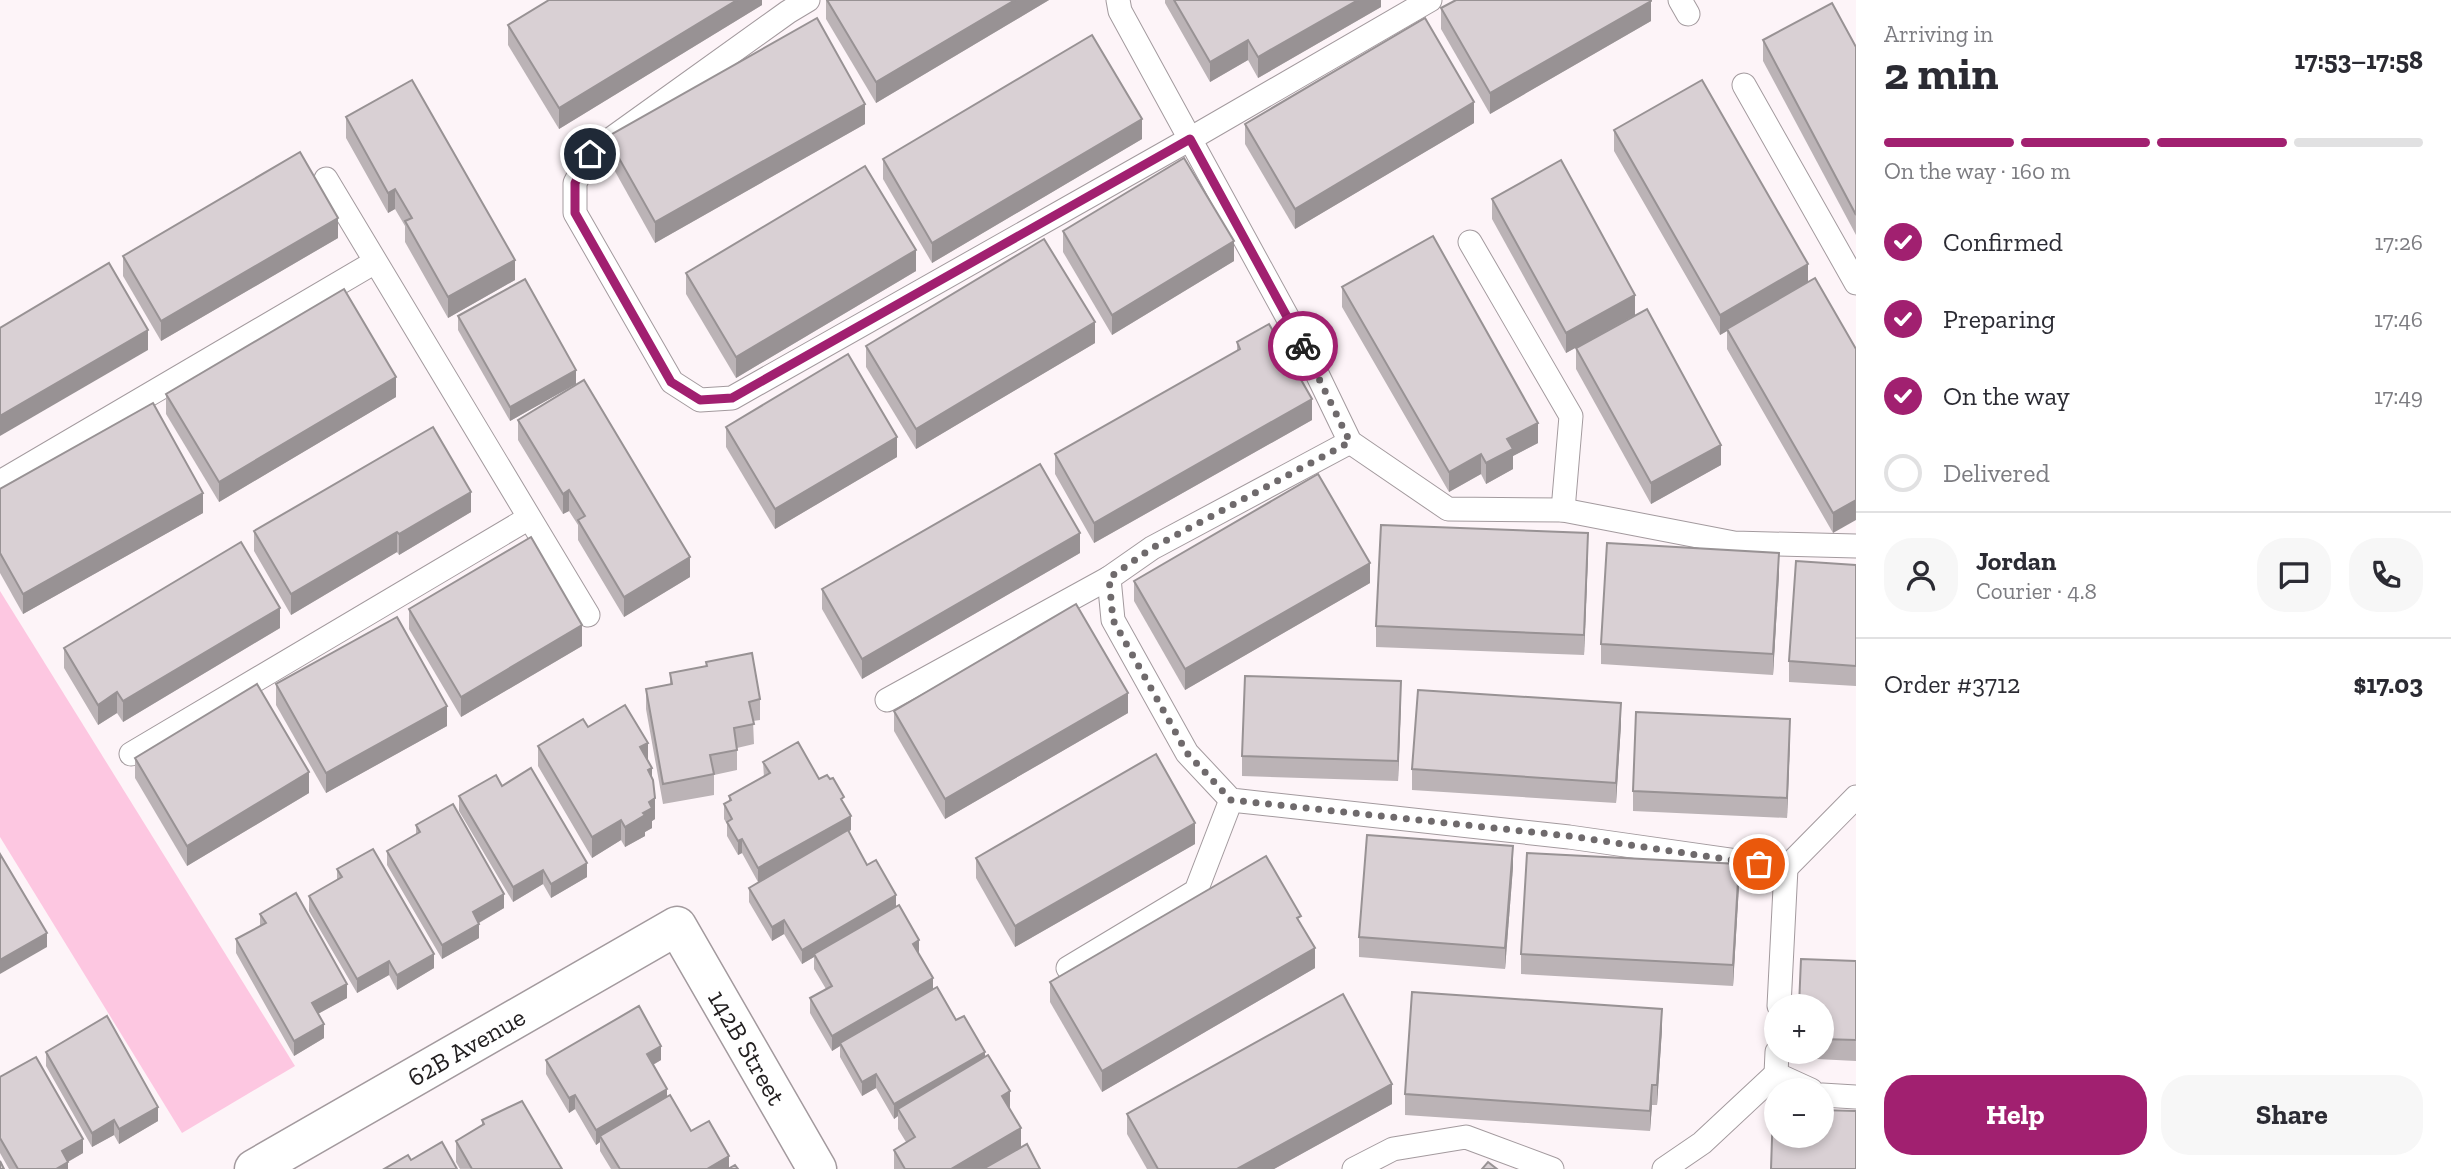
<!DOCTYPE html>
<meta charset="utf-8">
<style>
:root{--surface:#fff;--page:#f7f7f7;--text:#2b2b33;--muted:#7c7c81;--line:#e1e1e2;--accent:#a12070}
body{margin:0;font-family:"Zilla Slab",serif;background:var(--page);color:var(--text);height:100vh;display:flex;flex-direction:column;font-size:26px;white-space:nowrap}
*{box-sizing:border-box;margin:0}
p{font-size:23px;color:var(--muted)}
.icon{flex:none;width:38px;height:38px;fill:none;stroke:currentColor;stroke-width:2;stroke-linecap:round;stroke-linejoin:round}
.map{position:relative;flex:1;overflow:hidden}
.panel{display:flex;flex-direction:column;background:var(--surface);width:595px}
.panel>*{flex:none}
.tools{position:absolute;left:1764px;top:994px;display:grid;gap:14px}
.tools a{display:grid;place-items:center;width:70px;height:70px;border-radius:50%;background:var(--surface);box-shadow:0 4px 10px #0003;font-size:35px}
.pin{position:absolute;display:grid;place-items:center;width:60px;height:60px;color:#fff;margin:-30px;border:4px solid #fff;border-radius:50%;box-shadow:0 2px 7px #0007}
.courier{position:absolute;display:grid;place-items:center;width:70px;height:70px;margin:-35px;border:5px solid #a12070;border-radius:50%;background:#fff;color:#222;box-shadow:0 2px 9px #0007}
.headline em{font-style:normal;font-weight:700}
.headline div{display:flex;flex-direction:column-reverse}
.headline{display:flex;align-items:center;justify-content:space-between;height:119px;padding:0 28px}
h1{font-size:46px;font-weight:700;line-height:52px}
.bar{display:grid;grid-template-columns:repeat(4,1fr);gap:10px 7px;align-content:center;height:84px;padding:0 28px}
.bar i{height:9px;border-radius:5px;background:var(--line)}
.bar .active{background:var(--accent)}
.bar p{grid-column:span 4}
.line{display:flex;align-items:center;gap:18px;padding:0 28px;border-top:2px solid var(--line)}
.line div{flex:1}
.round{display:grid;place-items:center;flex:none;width:74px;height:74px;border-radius:28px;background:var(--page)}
ol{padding:0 28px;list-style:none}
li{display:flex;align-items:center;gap:21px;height:77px}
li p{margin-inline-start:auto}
li .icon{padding:7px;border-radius:50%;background:var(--accent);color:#fff;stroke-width:4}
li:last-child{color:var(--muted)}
li i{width:38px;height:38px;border:4px solid var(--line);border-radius:50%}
.cta{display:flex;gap:14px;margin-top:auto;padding:14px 28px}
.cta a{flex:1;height:80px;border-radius:28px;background:var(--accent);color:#fff;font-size:28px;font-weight:700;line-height:80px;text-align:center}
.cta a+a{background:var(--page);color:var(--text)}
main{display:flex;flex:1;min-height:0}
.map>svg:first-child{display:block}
.green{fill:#fdc7e1}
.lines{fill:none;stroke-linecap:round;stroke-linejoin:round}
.lane-casing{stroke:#a39a9e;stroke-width:25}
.street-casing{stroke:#a39a9e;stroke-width:41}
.lane{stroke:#fff;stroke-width:23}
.street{stroke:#fff;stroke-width:38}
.wall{fill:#bbb3b6}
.shaded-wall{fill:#989294}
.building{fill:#d9d0d4;stroke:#989294;stroke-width:2}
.done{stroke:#6f6a6c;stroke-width:7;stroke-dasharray:0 12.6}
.route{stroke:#a12070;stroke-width:9}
.labels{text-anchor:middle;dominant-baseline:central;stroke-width:5;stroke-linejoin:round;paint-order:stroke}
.street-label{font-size:26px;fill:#232021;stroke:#fdf4f8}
</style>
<main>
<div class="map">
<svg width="1856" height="1169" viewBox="0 0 1856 1169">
<rect width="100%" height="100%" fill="#fdf4f8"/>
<polygon class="green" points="0,591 295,1066 182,1133 0,837"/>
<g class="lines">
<g class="lane-casing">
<g id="lane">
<polyline points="808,0 788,12 590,154 575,183 575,213 672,382 700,400 732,398 1190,139 1430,0"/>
<polyline points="1118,0 1120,11 1307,353 1350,442 1448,509 1563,510 1734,543 1856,546"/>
<polyline points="1680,0 1688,14"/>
<polyline points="1744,85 1856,283"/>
<polyline points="326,179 588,615"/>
<polyline points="1470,242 1571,416 1563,510"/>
<polyline points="1350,442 1152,548 1109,578 1113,620 1187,753 1231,800 1569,837 1786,868 1856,797"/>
<polyline points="0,482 375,262"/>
<polyline points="887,700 1109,578"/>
<polyline points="131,754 529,518"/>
<polyline points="1068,968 1196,891 1231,800"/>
<polyline points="1779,1006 1786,868"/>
<polyline points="1777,1052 1776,1074 1811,1090"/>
<polyline points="1822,1095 1856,1097"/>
<polyline points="1354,1169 1393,1149 1466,1137 1552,1169"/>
<polyline points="1664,1169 1702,1143 1776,1074"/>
</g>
</g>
<g class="street-casing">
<g id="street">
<path id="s1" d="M254,1169L677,926L817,1169"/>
</g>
</g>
<use href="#lane" class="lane"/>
<use href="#street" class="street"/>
</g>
<g class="wall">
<polygon points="762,0 762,5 559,129 508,45 508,25"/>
<polygon points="826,0 1049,0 876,103 826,19"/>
<polygon points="1165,0 1381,0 1381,7 1258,78 1248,60 1210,82 1165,3"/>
<polygon points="1441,8 1651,21 1490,114 1441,29"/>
<polygon points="1763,40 1856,47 1856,235 1763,61"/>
<polygon points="346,117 515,280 448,318 405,242 405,226 395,209 388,213 346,138"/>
<polygon points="1474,123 1295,229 1245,144 1245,124"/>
<polygon points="865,124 655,243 607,157 607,137"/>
<polygon points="1614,130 1808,282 1856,349 1833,533 1727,349 1727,331 1720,335 1614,151"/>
<polygon points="1142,139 932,263 883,179 883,159"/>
<polygon points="1492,199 1635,315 1566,353 1492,219"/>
<polygon points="1063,231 1234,261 1112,335 1063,252"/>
<polygon points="338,238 161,341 123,276 123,256"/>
<polygon points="916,271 736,378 686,294 686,273"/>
<polygon points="1342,287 1538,443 1513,456 1513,469 1486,484 1481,474 1449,492 1342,307"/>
<polygon points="458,316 576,384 510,421 458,330"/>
<polygon points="1237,342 1312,420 1094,543 1055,474 1055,454 1237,351"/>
<polygon points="1095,343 916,449 866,367 866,346"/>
<polygon points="1576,348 1721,465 1651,504 1576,369"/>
<polygon points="166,394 396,397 219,502 166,414"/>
<polygon points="518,420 690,577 624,617 578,540 578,525 569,511 563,514 518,440"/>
<polygon points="726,427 897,457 775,529 726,447"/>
<polygon points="0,489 203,513 23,614 0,573"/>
<polygon points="471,512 399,555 397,552 291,615 254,551 254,531"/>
<polygon points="1080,553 862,679 822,609 822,589"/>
<polygon points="1588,554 1584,655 1376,647 1376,626"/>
<polygon points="1856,565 1856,686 1789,682 1789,661"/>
<polygon points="1779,574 1773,675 1601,664 1601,644"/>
<polygon points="1134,581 1370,583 1185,690 1134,601"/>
<polygon points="409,609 582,646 461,717 409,629"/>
<polygon points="280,628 123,722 117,713 98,725 64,668 64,648"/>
<polygon points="706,662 760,699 760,720 753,721 754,744 737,748 737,770 714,775 714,795 663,804 646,709 646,689 670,684 670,673 706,667"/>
<polygon points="276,684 447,726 326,793 276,705"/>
<polygon points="1401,702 1398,781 1242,776 1242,756"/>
<polygon points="894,711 1128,713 945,819 894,731"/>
<polygon points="1621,724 1616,803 1412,790 1412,769"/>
<polygon points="588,727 648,760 652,779 655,819 652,821 652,828 645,832 645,836 625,847 621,840 592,858 538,766 538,746"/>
<polygon points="1790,739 1787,818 1633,811 1633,791"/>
<polygon points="135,758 309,793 187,866 135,778"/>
<polygon points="763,762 819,779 844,804 851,830 848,831 867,865 896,907 919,954 933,990 985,1057 1010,1111 1021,1148 1040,1169 894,1169 894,1150 906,1142 898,1129 898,1116 894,1119 876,1088 862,1096 840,1057 840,1046 832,1051 810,1013 810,998 826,989 814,969 814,957 802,964 784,934 772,941 749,902 749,888 758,882 742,853 738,855 727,836 727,824 724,819 724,804 729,801 729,796 764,777"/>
<polygon points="502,786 587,877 551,898 543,884 513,902 459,811 459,796"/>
<polygon points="416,825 504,908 479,923 479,938 442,959 387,865 387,851 416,835"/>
<polygon points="1195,844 1015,947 976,878 976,858"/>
<polygon points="1513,867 1505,969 1359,957 1359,937"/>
<polygon points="337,869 434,968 397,990 389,975 357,993 309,911 309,896 337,880"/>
<polygon points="1739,885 1733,986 1521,974 1521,954"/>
<polygon points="260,914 347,998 318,1014 324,1038 294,1056 236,953 236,939 260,926"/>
<polygon points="1301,924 1315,968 1102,1092 1050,1002 1050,982"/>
<polygon points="1856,961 1856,1061 1797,1058 1797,1052 1822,1052 1822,1006"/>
<polygon points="1662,1029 1657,1105 1652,1105 1650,1131 1405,1115 1405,1094"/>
<polygon points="46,1052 158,1121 119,1144 114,1135 92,1147 46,1066"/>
<polygon points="546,1060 661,1060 653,1065 667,1097 691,1131 729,1168 738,1169 611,1169 600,1151 600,1142 596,1145 575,1109 569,1113 546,1074"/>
<polygon points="0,1077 83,1153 68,1162 68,1169 9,1169 0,1153"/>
<polygon points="1392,1104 1274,1169 1147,1169 1127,1134 1127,1114"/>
<polygon points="482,1120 562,1169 460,1169 456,1162 456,1141 482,1125"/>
</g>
<g class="shaded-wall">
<polygon points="737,0 762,0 762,5 559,129 559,108"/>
<polygon points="1015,0 1049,0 876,103 876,82"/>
<polygon points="1358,0 1381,0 1381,7 1258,78 1258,57"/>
<polygon points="1651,1 1651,21 1490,114 1490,93"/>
<polygon points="1248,40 1248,60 1210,82 1210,62"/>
<polygon points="1474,102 1474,123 1295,229 1295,209"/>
<polygon points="865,104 865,124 655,243 655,222"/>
<polygon points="1142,119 1142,139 932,263 932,243"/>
<polygon points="395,189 395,209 388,213 388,193"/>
<polygon points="338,218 338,238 161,341 161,321"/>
<polygon points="1234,241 1234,261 1112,335 1112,315"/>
<polygon points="916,250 916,271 736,378 736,357"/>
<polygon points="515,260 515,280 448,318 448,297"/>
<polygon points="1808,264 1808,284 1727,329 1727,331 1720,335 1720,315"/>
<polygon points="1635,295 1635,315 1566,353 1566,333"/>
<polygon points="1095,322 1095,343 916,449 916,429"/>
<polygon points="148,330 148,350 0,436 0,416"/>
<polygon points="576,370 576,384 510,421 510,407"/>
<polygon points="396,377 396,397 219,502 219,482"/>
<polygon points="1312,399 1312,420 1094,543 1094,523"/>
<polygon points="1538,423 1538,443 1513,456 1513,469 1486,484 1486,463 1507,439"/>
<polygon points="897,437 897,457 775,529 775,509"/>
<polygon points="1721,445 1721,465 1651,504 1651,483"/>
<polygon points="1481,454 1481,474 1449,492 1449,472"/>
<polygon points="569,490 569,511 563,514 563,494"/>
<polygon points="471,492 471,512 399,555 399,534"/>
<polygon points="203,493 203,513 23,614 23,594"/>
<polygon points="1856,500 1856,520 1833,533 1833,513"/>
<polygon points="397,532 397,552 291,615 291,594"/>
<polygon points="1080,533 1080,553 862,679 862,659"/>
<polygon points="1588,533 1588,554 1584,655 1584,635"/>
<polygon points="1779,553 1779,574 1773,675 1773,654"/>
<polygon points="690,557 690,577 624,617 624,597"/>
<polygon points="1370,563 1370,583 1185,690 1185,669"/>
<polygon points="280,608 280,628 123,722 123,701"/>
<polygon points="582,625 582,646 461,717 461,697"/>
<polygon points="1401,681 1401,702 1398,781 1398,761"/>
<polygon points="117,692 117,713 98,725 98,705"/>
<polygon points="1128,693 1128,713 945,819 945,799"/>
<polygon points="1621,703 1621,724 1616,803 1616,783"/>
<polygon points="447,706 447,726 326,793 326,773"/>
<polygon points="1790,719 1790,739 1787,818 1787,798"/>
<polygon points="648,743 648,763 640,747"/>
<polygon points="652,768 652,788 648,770"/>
<polygon points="309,772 309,793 187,866 187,846"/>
<polygon points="655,798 655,819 652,821 652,828 645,832 645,836 625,847 625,827 643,813 649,802"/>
<polygon points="851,816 851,830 758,882 758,868"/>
<polygon points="621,820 621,840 592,858 592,837"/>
<polygon points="1195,823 1195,844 1015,947 1015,926"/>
<polygon points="742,839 742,853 738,855 738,841"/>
<polygon points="1513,846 1513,867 1505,969 1505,948"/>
<polygon points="587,863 587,877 551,898 551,884"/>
<polygon points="1739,864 1739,885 1733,986 1733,965"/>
<polygon points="543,870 543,884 513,902 513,887"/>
<polygon points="504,894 504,908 473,926 473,912"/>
<polygon points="896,895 896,909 814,954 814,957 802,964 802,950"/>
<polygon points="784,920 784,934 772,941 772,927"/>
<polygon points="479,924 479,938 442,959 442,945"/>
<polygon points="47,933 47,947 0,974 0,960"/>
<polygon points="919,940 919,954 913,958 913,944"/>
<polygon points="1315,948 1315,968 1102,1092 1102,1071"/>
<polygon points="434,954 434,968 397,990 397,975"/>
<polygon points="389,961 389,975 357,993 357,979"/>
<polygon points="933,978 933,993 840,1043 840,1046 832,1051 832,1036"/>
<polygon points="347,984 347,998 312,1017 312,1003"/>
<polygon points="1662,1009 1662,1029 1657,1105 1657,1085"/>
<polygon points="324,1024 324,1038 294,1056 294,1041"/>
<polygon points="661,1046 661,1060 647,1068 647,1054"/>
<polygon points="985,1052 985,1066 898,1109 898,1116 894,1119 894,1104"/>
<polygon points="876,1074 876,1088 862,1096 862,1082"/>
<polygon points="1392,1084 1392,1104 1274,1169 1237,1169"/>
<polygon points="1652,1085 1652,1105 1650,1131 1650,1111"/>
<polygon points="667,1089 667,1103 600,1136 600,1142 596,1145 596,1130"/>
<polygon points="1010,1091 1010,1112 1002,1096"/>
<polygon points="575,1095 575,1109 569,1113 569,1098"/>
<polygon points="158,1107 158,1121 119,1144 119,1129"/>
<polygon points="114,1120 114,1135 92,1147 92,1133"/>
<polygon points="1021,1128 1021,1148 985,1169 951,1169"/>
<polygon points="83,1139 83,1153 62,1165 62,1151"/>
<polygon points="729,1156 729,1169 707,1169"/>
<polygon points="68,1162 68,1169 56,1169"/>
</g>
<g class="building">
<polygon points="549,0 737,0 559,108 508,25"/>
<polygon points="827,0 1015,0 876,82"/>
<polygon points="1174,0 1358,0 1258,57 1248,40 1210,62"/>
<polygon points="1456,0 1651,0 1651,1 1490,93 1441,8"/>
<polygon points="1832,3 1856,47 1856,215 1763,40"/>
<polygon points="817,18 865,104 655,222 607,137"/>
<polygon points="1425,18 1474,102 1295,209 1245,124"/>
<polygon points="1092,35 1142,119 932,243 883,159"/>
<polygon points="412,80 515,260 448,297 405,221 412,218 395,189 388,193 346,117"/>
<polygon points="1702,80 1808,264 1720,315 1614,130"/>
<polygon points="300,152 338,218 161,321 123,256"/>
<polygon points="1184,158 1234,241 1112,315 1063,231"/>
<polygon points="1561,160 1635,295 1566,333 1492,199"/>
<polygon points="865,166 916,250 736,357 686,273"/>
<polygon points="1433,236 1538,423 1507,439 1513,449 1486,463 1481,454 1449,472 1342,287"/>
<polygon points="1044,239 1095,322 916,429 866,346"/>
<polygon points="109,263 148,330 0,416 0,328"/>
<polygon points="1815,278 1856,349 1856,500 1833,513 1727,329"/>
<polygon points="525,279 576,370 510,407 458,316"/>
<polygon points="344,289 396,377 219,482 166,394"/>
<polygon points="1647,309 1721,445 1651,483 1576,348"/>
<polygon points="1269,324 1312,399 1094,523 1055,454 1240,349 1237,342"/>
<polygon points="848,354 897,437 775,509 726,427"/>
<polygon points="584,380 690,557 624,597 578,520 585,516 569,490 563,494 518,420"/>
<polygon points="153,403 203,493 23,594 0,553 0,489"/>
<polygon points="433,427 471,492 399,534 397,532 291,594 254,531"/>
<polygon points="1040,464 1080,533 862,659 822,589"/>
<polygon points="1318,474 1370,563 1185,669 1134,581"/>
<polygon points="1381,525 1588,533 1584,635 1376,626"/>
<polygon points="531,537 582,625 461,697 409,609"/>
<polygon points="241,542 280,608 123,701 117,692 98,705 64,648"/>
<polygon points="1607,543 1779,553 1773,654 1601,644"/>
<polygon points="1796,561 1856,565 1856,666 1789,661"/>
<polygon points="1076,604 1128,693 945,799 894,711"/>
<polygon points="397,617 447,706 326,773 276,684"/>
<polygon points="752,653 760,699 749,702 754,724 734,728 737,750 710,755 714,774 663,784 646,689 672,684 670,673 707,666 706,662"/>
<polygon points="1245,676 1401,681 1398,761 1242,756"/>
<polygon points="257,684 309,772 187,846 135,758"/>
<polygon points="1418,690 1621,703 1616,783 1412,769"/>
<polygon points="625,705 648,743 640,747 652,768 648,770 653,780 655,798 649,802 652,808 643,813 645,815 625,827 621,820 592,837 538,746 583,719 588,727"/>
<polygon points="1636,712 1790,719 1787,798 1633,791"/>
<polygon points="798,742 819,779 827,775 830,779 833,778 844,797 841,799 851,816 758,868 742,839 738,841 727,822 732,819 724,804 731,800 729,796 770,773 763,762"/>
<polygon points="1156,754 1195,823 1015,926 976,858"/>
<polygon points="531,768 587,863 551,884 543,870 513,887 459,796 496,775 502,786"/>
<polygon points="453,804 504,894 473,912 479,924 442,945 387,851 420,832 416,825"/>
<polygon points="848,830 867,865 876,860 896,895 802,950 784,920 772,927 749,888"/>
<polygon points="1367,835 1513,846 1505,948 1359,937"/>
<polygon points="373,849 434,954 397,975 389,961 357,979 309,896 342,877 337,869"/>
<polygon points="1527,853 1739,864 1733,965 1521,954"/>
<polygon points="0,854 47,933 0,960"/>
<polygon points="1266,856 1301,916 1297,918 1315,948 1102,1071 1050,982"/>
<polygon points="296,893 347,984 312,1003 324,1024 294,1041 236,939 266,923 260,914"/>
<polygon points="899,905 919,940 913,944 933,978 832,1036 810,998 832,986 814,954"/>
<polygon points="1801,959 1856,961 1856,1040 1822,1039 1822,1006 1799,1006"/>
<polygon points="937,987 956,1020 964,1016 985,1052 894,1104 876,1074 862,1082 840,1043"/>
<polygon points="1412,992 1662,1009 1657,1085 1652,1085 1650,1111 1405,1094"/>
<polygon points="1343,994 1392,1084 1237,1169 1158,1169 1127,1114"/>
<polygon points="639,1006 661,1046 647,1054 667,1089 596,1130 575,1095 569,1098 546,1060"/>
<polygon points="107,1016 158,1107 119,1129 114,1120 92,1133 46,1052"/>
<polygon points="988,1055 1010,1091 1002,1096 1021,1128 951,1169 905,1169 894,1150 915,1137 898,1109"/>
<polygon points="36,1057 83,1139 62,1151 68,1162 56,1169 18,1169 0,1138 0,1077"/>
<polygon points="670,1095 691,1131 709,1121 729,1156 707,1169 620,1169 600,1136"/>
<polygon points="522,1101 562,1169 472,1169 456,1141 484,1124 482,1120"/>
<polygon points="1773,1109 1776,1109 1776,1136 1822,1136 1822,1110 1856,1111 1856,1169 1771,1169"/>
<polygon points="442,1142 457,1169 384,1169 408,1155 411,1160"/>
<polygon points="1027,1144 1040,1169 983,1169"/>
<polygon points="0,1161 4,1169 0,1169"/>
<polygon points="1488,1162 1497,1169 1482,1169"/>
<polygon points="735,1165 738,1169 728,1169"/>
</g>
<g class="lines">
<polyline class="done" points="1303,346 1350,442 1152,548 1109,578 1113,620 1187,753 1231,800 1569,836 1759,864"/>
<polyline class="route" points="590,154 575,183 575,213 671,382 700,400 732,398 1190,139 1303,346"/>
</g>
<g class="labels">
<g class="street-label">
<text stroke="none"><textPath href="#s1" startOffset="245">62B Avenue</textPath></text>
<text stroke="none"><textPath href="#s1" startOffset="628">142B Street</textPath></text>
</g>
</g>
</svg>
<div class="tools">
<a>+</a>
<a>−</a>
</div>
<div class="pin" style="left:1759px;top:864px;background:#ea580c"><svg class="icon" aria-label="bag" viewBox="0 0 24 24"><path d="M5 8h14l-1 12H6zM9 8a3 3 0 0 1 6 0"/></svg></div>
<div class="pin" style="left:590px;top:154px;background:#1f2937"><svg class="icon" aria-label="home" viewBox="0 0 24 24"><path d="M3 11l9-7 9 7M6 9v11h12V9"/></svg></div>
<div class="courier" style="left:1303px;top:346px"><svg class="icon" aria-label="bike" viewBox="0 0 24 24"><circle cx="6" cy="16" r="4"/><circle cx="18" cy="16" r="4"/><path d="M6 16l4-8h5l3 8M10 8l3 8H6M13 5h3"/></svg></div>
</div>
<section class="panel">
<div class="headline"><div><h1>2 min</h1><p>Arriving in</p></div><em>17:53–17:58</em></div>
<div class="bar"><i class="active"></i><i class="active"></i><i class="active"></i><i></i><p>On the way · 160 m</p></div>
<ol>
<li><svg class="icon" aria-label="check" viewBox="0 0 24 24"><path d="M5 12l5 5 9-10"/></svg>Confirmed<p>17:26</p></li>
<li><svg class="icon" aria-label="check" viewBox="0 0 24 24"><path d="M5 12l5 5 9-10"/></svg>Preparing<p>17:46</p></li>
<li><svg class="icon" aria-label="check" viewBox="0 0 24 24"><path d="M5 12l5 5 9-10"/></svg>On the way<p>17:49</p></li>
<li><i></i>Delivered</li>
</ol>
<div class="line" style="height:126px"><a class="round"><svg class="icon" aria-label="person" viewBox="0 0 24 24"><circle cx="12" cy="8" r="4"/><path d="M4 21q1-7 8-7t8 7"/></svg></a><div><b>Jordan</b><p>Courier · 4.8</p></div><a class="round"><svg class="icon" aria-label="chat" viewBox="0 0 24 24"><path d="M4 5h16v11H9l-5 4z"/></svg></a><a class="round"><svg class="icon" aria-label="phone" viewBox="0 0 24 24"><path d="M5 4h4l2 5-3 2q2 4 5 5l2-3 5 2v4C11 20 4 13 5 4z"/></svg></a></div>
<div class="line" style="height:91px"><div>Order #3712</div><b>$17.03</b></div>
<div class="cta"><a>Help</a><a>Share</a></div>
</section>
</main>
